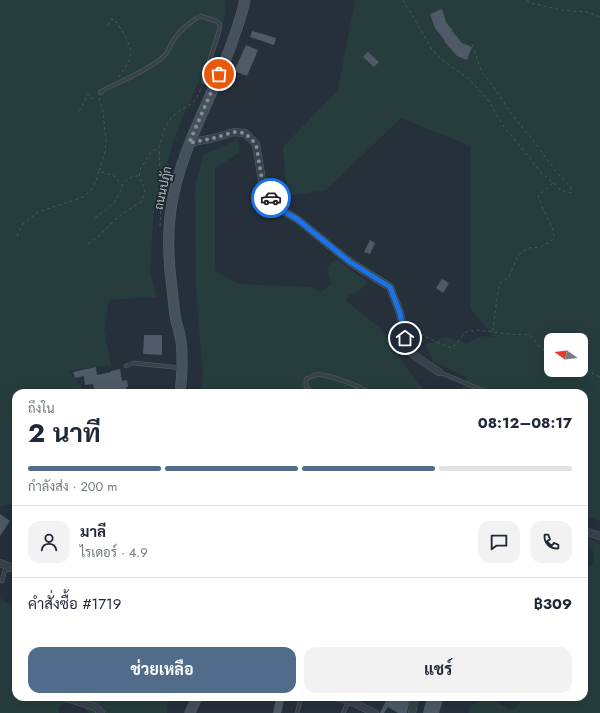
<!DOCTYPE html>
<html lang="th">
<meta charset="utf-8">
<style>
:root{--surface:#fff;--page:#f2f2f3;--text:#1f2937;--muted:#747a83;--line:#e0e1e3;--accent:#516b8b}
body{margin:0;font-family:Jost,Sarabun,sans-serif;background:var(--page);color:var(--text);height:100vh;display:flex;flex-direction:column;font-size:15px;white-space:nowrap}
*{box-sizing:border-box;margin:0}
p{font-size:13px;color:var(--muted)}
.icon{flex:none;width:22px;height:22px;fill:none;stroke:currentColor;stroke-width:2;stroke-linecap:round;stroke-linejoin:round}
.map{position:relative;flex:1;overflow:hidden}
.side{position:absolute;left:12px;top:389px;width:576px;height:312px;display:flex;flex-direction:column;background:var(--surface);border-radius:12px;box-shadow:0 4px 16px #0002}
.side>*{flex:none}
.needle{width:26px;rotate:284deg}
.buttons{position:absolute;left:544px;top:333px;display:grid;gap:8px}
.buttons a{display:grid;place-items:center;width:44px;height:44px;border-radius:8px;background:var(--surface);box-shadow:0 4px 16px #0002;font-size:20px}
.pin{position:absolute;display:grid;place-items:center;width:34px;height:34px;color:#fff;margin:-17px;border:2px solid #fff;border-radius:50%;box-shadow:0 1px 4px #0007}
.courier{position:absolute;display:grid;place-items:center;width:40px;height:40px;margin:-20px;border:3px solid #1a73e8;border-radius:50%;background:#fff;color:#222;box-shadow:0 1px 5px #0007}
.summary em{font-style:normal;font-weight:700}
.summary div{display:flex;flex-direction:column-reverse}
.summary{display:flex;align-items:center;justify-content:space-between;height:68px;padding:0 16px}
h1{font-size:26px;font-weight:700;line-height:30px}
.bar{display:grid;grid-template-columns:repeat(4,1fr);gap:6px 4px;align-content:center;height:48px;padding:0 16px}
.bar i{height:5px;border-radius:3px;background:var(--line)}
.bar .current{background:var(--accent)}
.bar p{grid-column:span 4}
.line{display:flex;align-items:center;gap:10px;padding:0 16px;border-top:1px solid var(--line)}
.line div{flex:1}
.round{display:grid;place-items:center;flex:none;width:42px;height:42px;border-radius:12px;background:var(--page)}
.primary-button{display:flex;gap:8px;margin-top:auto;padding:8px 16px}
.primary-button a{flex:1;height:46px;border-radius:12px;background:var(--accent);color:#fff;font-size:16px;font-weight:700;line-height:46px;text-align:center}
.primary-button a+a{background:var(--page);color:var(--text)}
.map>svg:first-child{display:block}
.green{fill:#273d3d;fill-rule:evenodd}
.building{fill:#4e5a67}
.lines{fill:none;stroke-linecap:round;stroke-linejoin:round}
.lane-casing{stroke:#566069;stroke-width:4.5}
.street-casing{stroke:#566069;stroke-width:8}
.secondary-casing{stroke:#566069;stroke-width:11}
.path{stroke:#465a5b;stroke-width:1;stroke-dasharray:3 3;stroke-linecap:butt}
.lane{stroke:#38424b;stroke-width:3.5}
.street{stroke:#38424b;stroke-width:7}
.secondary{stroke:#46515e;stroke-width:10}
.done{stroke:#828c96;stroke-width:4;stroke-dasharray:0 7.2}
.route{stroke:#1a73e8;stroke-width:5}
.labels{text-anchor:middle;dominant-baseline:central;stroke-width:3.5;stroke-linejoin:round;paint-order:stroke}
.street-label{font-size:12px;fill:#b4bdc7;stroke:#1d2730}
</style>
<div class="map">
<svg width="600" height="713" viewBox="0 0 600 713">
<rect width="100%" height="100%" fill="#25303b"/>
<g class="green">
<polygon points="0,0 226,0 225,15 207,63 176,133 154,210 150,271 156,297 109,300 104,330 111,365 68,371 86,393 16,393 16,503 0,507"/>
<path d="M355,0H600V521L584,516V393H460L468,378L433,361L426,345L445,337L467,343L482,336L494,337L470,308V146L401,118L326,190L287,196L283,147L338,90ZM551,340H581V370H551Z"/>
<polygon points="238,140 239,153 215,168 215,271 239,284 310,287 321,292 331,284 327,267 336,259 368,282 358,292 348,295 346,301 380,328 406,367 423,389 438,393 201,393 203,374 196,289 195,186 204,154"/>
<path d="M584,537L600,544V713H468L470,707L483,697H495L497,702L508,709L515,708L524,697H584V567L586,568L591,566C598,553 592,550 584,540Z"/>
<polygon points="0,598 16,609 16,697 161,697 168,701 167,713 89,713 76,699 59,706 59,713 0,713"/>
</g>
<g class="building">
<polygon points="442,9 446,22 453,31 452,31 462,43 472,47 467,60 457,56 444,41 445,41 435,28 430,14"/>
<polygon points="252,31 276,38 274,45 250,37"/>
<polygon points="246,45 258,50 247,76 234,71"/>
<polygon points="368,52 379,62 374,67 363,57"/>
<polygon points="370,240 375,243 370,254 364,252"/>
<polygon points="442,279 449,283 443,293 436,288"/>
<polygon points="144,335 162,335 162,355 143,354"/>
<polygon points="96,367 97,375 111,372 111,371 120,369 122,381 127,380 128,387 126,387 127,393 101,393 101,391 95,392 93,384 85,385 84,376 75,378 73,372"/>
<polygon points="0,514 10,521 0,536"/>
<polygon points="276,697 285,697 281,713 273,713"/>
<polygon points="388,697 410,697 407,713 398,713 388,707 384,713 380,713"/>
<polygon points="427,697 444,697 439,713 423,713"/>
</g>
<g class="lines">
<g class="lane-casing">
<g id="lane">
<path d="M100,93C107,87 109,87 116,84C129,78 152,66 163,57C169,52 170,45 174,39C181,29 190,22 200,16L216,21L220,24V28L203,81L213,86"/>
<polyline points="126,366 134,363 181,368"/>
<polyline points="439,372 489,393"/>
<path d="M312,393L306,386V379C309,378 312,376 315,375C326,373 361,386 369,393"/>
<polyline points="2,581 5,570 11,569"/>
<polyline points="297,713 301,697"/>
<polyline points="343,713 349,701"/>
</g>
</g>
<g class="street-casing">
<g id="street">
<polyline points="189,143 214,138 234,132 245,133 256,144 263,186 275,206 297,219 350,262 390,287 400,313 408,351 439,372"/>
<polyline points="584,531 600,536"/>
<polyline points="0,563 16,569"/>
<polyline points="66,697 67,698 95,707 101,713"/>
<polyline points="337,697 354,703 375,713"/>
<polyline points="412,713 415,697"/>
</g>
</g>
<g class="secondary-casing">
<g id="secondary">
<path d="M180,393C182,376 183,358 181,341C180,334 178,327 176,321C174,310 173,298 172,288C168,259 167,231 172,203C179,162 197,126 213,89C226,60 238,30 245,0"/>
<polyline points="190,713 197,697"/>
</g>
</g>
<g class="path">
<polyline points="403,0 433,51 446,63 469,79 488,100 504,127 525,152 541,173 554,183 559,189 566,192 571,193 571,188 558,174 532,139 512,115 493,86 482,72 472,44"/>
<polyline points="527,0 531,3 561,10 587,12 600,17"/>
<path d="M108,25L111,19L115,20C121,29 133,46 130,57C129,64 122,71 119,77"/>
<path d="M79,111C84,106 84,100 88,94L92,99L95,96"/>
<polyline points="99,171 105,152 106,142 103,111 99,98"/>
<path d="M95,218C101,213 109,208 114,202C124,190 120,177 138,176"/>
<polyline points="160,226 162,191 160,171 159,148 165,128 171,118 181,110 193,103 198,95 202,86"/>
<polyline points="17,236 23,224 38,212 83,197 91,190 96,181 99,171 114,176 123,186"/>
<polyline points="88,244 100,235 118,217 142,201 145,190 139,176 141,168 151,152 158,148"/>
<polyline points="410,329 439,343 451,348 458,342 466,332 477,330 508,334 530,335 540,347 551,356"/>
<path d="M493,331L497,297L500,283L509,277L518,255L528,248L541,247L554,239C554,228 550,224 546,215C543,209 541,202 538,196L553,183"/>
<polyline points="581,367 600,377"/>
</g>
<use href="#lane" class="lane"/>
<use href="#street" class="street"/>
<use href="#secondary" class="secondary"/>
</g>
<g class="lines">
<polyline class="done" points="219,74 189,143 214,138 234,132 245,133 256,144 263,186 271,198"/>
<polyline class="route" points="271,198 275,206 297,219 350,262 390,287 400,313 405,338"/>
</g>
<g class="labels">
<g class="street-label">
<text transform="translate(163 188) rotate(-78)">ถนนปฏัก</text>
</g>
</g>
</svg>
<div class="buttons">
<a><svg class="needle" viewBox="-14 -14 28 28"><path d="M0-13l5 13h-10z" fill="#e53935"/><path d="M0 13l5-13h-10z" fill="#747a83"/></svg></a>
</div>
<div class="pin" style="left:219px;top:74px;background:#ea580c"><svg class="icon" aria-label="bag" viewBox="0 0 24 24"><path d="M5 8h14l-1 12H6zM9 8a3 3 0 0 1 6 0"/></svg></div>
<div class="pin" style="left:405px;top:338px;background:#1f2937"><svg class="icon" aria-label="home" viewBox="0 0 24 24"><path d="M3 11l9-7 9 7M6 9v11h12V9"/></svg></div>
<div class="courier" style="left:271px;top:198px"><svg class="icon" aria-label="car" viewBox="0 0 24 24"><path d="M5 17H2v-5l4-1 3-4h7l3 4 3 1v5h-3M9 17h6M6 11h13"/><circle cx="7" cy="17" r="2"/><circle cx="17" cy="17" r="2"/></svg></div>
<section class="side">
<div class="summary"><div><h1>2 นาที</h1><p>ถึงใน</p></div><em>08:12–08:17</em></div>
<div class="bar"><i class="current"></i><i class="current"></i><i class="current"></i><i></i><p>กำลังส่ง · 200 m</p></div>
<div class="line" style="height:72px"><a class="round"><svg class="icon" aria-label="person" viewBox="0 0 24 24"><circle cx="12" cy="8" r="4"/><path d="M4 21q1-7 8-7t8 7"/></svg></a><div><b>มาลี</b><p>ไรเดอร์ · 4.9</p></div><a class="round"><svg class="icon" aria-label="chat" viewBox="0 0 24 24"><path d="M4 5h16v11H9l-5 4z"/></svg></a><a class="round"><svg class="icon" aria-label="phone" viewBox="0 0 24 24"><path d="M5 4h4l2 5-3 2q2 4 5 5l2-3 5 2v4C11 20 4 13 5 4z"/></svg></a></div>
<div class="line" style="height:52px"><div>คำสั่งซื้อ #1719</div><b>฿309</b></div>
<div class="primary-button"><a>ช่วยเหลือ</a><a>แชร์</a></div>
</section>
</div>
